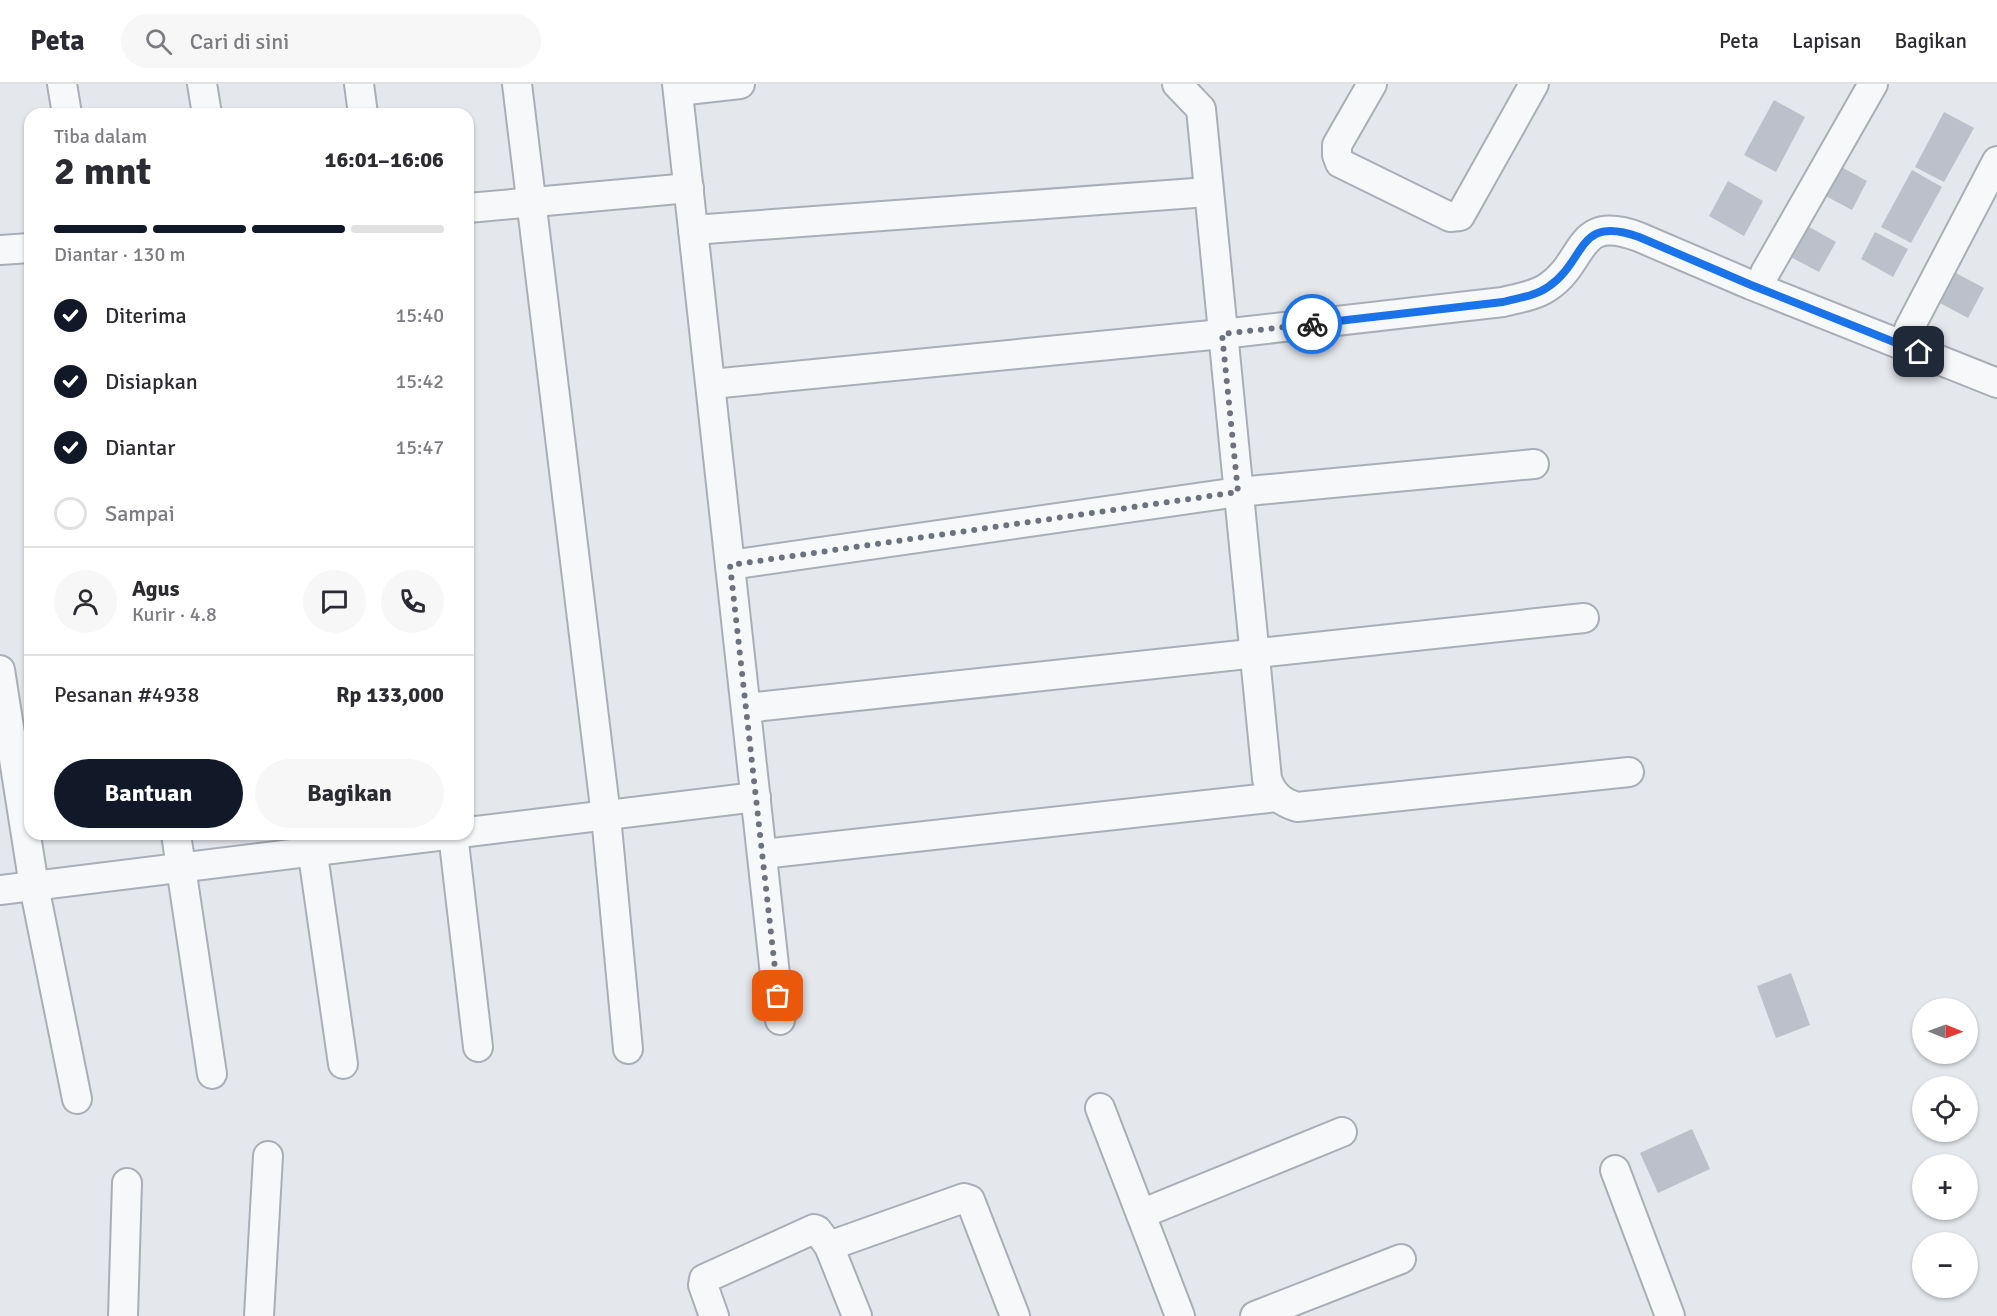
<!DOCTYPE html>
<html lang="id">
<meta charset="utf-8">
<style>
:root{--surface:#fff;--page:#f7f7f7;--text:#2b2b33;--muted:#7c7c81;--line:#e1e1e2;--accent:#111827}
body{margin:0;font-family:Signika,sans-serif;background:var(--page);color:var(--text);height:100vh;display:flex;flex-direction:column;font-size:22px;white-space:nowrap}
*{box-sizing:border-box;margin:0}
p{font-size:20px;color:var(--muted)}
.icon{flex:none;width:33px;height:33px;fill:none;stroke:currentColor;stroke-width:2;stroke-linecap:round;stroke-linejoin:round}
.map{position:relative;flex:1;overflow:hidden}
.panel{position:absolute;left:24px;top:24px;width:450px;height:732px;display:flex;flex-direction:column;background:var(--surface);border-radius:18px;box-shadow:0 2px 4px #0004}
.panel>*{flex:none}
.needle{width:39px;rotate:91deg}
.buttons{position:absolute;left:1912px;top:914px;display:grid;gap:12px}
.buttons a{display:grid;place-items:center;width:66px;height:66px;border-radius:50%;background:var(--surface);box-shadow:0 2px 4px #0004;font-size:30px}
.pin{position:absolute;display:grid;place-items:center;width:51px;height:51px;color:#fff;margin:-26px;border-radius:12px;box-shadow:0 3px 9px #0006}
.courier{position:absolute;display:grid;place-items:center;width:60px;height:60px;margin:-30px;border:4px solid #1a73e8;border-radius:50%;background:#fff;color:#222;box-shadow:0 2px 8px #0007}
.head em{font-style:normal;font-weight:800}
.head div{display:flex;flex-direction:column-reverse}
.head{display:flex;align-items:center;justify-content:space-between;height:102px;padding:0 30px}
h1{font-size:39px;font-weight:800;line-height:45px}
.bar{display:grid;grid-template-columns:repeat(4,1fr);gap:9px 6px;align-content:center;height:72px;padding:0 30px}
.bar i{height:8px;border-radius:4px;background:var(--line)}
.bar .current{background:var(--accent)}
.bar p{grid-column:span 4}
.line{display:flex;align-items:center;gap:15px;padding:0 30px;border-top:2px solid var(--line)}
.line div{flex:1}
.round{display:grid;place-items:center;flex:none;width:63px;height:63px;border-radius:32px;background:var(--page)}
ol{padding:0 30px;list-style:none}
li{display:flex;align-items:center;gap:18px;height:66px}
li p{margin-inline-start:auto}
li .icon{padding:6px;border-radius:50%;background:var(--accent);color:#fff;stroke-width:4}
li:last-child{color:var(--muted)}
li i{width:33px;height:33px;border:3px solid var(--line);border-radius:50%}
.button{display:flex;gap:12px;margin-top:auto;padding:12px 30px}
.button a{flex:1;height:69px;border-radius:36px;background:var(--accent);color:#fff;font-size:24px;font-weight:800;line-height:69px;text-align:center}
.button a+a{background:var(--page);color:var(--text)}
header{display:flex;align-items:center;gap:36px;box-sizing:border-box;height:84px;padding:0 30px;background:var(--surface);border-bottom:2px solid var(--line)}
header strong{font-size:28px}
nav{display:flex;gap:33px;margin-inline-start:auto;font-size:21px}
.search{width:420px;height:54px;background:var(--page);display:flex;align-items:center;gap:15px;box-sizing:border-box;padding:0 21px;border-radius:33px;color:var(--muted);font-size:22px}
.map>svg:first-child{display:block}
.building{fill:#bbc0ca}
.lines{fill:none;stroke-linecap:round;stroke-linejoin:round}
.minor-casing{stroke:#a9aeb7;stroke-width:32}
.minor{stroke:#f7f8fa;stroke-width:28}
.done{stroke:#6c737f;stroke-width:6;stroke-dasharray:0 10.8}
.route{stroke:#1a73e8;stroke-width:8}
</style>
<header>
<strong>Peta</strong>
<div class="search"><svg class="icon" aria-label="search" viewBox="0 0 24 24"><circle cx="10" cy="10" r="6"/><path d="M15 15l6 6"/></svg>Cari di sini</div>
<nav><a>Peta</a><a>Lapisan</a><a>Bagikan</a></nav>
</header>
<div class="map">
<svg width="1997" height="1232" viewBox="0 0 1997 1232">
<rect width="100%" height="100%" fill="#e4e7ec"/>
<g class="building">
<polygon points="1774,16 1805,33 1776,88 1744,71"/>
<polygon points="1944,28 1974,44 1944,98 1915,83"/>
<polygon points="1834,79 1867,97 1852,126 1818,108"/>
<polygon points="1912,86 1942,103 1911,159 1881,143"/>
<polygon points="1728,97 1763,117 1744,152 1709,132"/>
<polygon points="1802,139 1836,158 1819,188 1785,170"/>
<polygon points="1875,148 1908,165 1893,193 1861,175"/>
<polygon points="1956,189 1984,204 1968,234 1940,219"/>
<polygon points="1791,889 1810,941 1776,954 1757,902"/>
<polygon points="1692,1045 1710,1085 1658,1109 1640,1069"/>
</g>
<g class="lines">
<g class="minor-casing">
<g id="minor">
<polyline points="62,0 67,30"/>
<polyline points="202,0 207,30"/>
<polyline points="359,0 363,30"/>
<polyline points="517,0 606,732 628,965"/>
<polyline points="677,0 780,936"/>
<path d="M1177,0L1201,25L1267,695C1273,711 1281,718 1297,723L1629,688"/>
<polyline points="1372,0 1337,61 1337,71 1340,79 1450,133 1460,132 1534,0"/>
<polyline points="678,7 740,0"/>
<polyline points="468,124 689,104"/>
<polyline points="693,146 1208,108"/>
<polyline points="0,166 30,164"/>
<polyline points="1765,189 1873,0"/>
<polyline points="1909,245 1997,77"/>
<path d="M711,300L1222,250L1503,218C1518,214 1535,212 1548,203C1587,177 1575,129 1639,153L1751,201L1997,299"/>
<polyline points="730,481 1238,408 1534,380"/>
<polyline points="0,586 34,802 77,1015"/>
<polyline points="746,624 1584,534"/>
<polyline points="468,748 756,713"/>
<polyline points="176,750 212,990"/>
<polyline points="310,750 343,980"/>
<polyline points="453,750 478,963"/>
<polyline points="762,770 1277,713"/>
<polyline points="0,806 454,750"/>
<polyline points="1100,1024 1180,1232"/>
<polyline points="1615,1086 1670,1232"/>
<polyline points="1141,1130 1342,1048"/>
<polyline points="829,1162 857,1232"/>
<polyline points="123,1232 127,1099"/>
<polyline points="259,1232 268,1072"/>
<polyline points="714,1232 703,1201 704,1195 814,1145 817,1146 829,1162 964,1114 970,1116 1015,1232"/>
<polyline points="1255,1232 1401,1175"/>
</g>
</g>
<use href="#minor" class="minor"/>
</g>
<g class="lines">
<polyline class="done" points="778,912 730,481 1238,408 1222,250 1312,240"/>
<path class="route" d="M1312,240L1503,218C1518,214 1535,212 1548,203C1587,177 1576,130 1639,153L1751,201L1919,268"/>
</g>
</svg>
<div class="buttons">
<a><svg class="needle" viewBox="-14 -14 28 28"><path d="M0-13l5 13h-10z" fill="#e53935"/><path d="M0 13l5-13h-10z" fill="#7c7c81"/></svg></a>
<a><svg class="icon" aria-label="locate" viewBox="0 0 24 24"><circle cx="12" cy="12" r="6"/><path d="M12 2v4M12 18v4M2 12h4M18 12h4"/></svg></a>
<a>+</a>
<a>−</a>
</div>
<div class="pin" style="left:778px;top:912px;background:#ea580c"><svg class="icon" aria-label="bag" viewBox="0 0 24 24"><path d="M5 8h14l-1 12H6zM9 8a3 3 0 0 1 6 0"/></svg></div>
<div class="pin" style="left:1919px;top:268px;background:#1f2937"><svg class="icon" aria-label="home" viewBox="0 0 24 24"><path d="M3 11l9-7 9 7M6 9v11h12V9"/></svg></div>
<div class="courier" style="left:1312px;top:240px"><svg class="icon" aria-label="bike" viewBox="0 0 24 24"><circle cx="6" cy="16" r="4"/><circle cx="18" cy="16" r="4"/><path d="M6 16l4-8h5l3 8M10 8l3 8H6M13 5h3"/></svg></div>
<section class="panel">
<div class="head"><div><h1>2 mnt</h1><p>Tiba dalam</p></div><em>16:01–16:06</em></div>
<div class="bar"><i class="current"></i><i class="current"></i><i class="current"></i><i></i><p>Diantar · 130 m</p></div>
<ol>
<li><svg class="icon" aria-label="check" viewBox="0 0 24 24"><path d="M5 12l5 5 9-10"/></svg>Diterima<p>15:40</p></li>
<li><svg class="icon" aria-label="check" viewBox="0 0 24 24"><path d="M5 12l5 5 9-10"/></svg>Disiapkan<p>15:42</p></li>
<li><svg class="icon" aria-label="check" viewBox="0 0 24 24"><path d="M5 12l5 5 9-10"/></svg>Diantar<p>15:47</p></li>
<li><i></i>Sampai</li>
</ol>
<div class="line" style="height:108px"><a class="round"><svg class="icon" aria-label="person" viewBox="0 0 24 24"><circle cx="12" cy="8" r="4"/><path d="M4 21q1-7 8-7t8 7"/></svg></a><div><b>Agus</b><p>Kurir · 4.8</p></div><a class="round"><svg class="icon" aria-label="chat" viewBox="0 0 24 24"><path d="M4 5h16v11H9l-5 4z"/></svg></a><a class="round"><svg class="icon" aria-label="phone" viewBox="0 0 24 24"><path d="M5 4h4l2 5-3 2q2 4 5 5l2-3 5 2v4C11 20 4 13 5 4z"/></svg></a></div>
<div class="line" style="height:78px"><div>Pesanan #4938</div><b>Rp 133,000</b></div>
<div class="button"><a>Bantuan</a><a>Bagikan</a></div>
</section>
</div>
